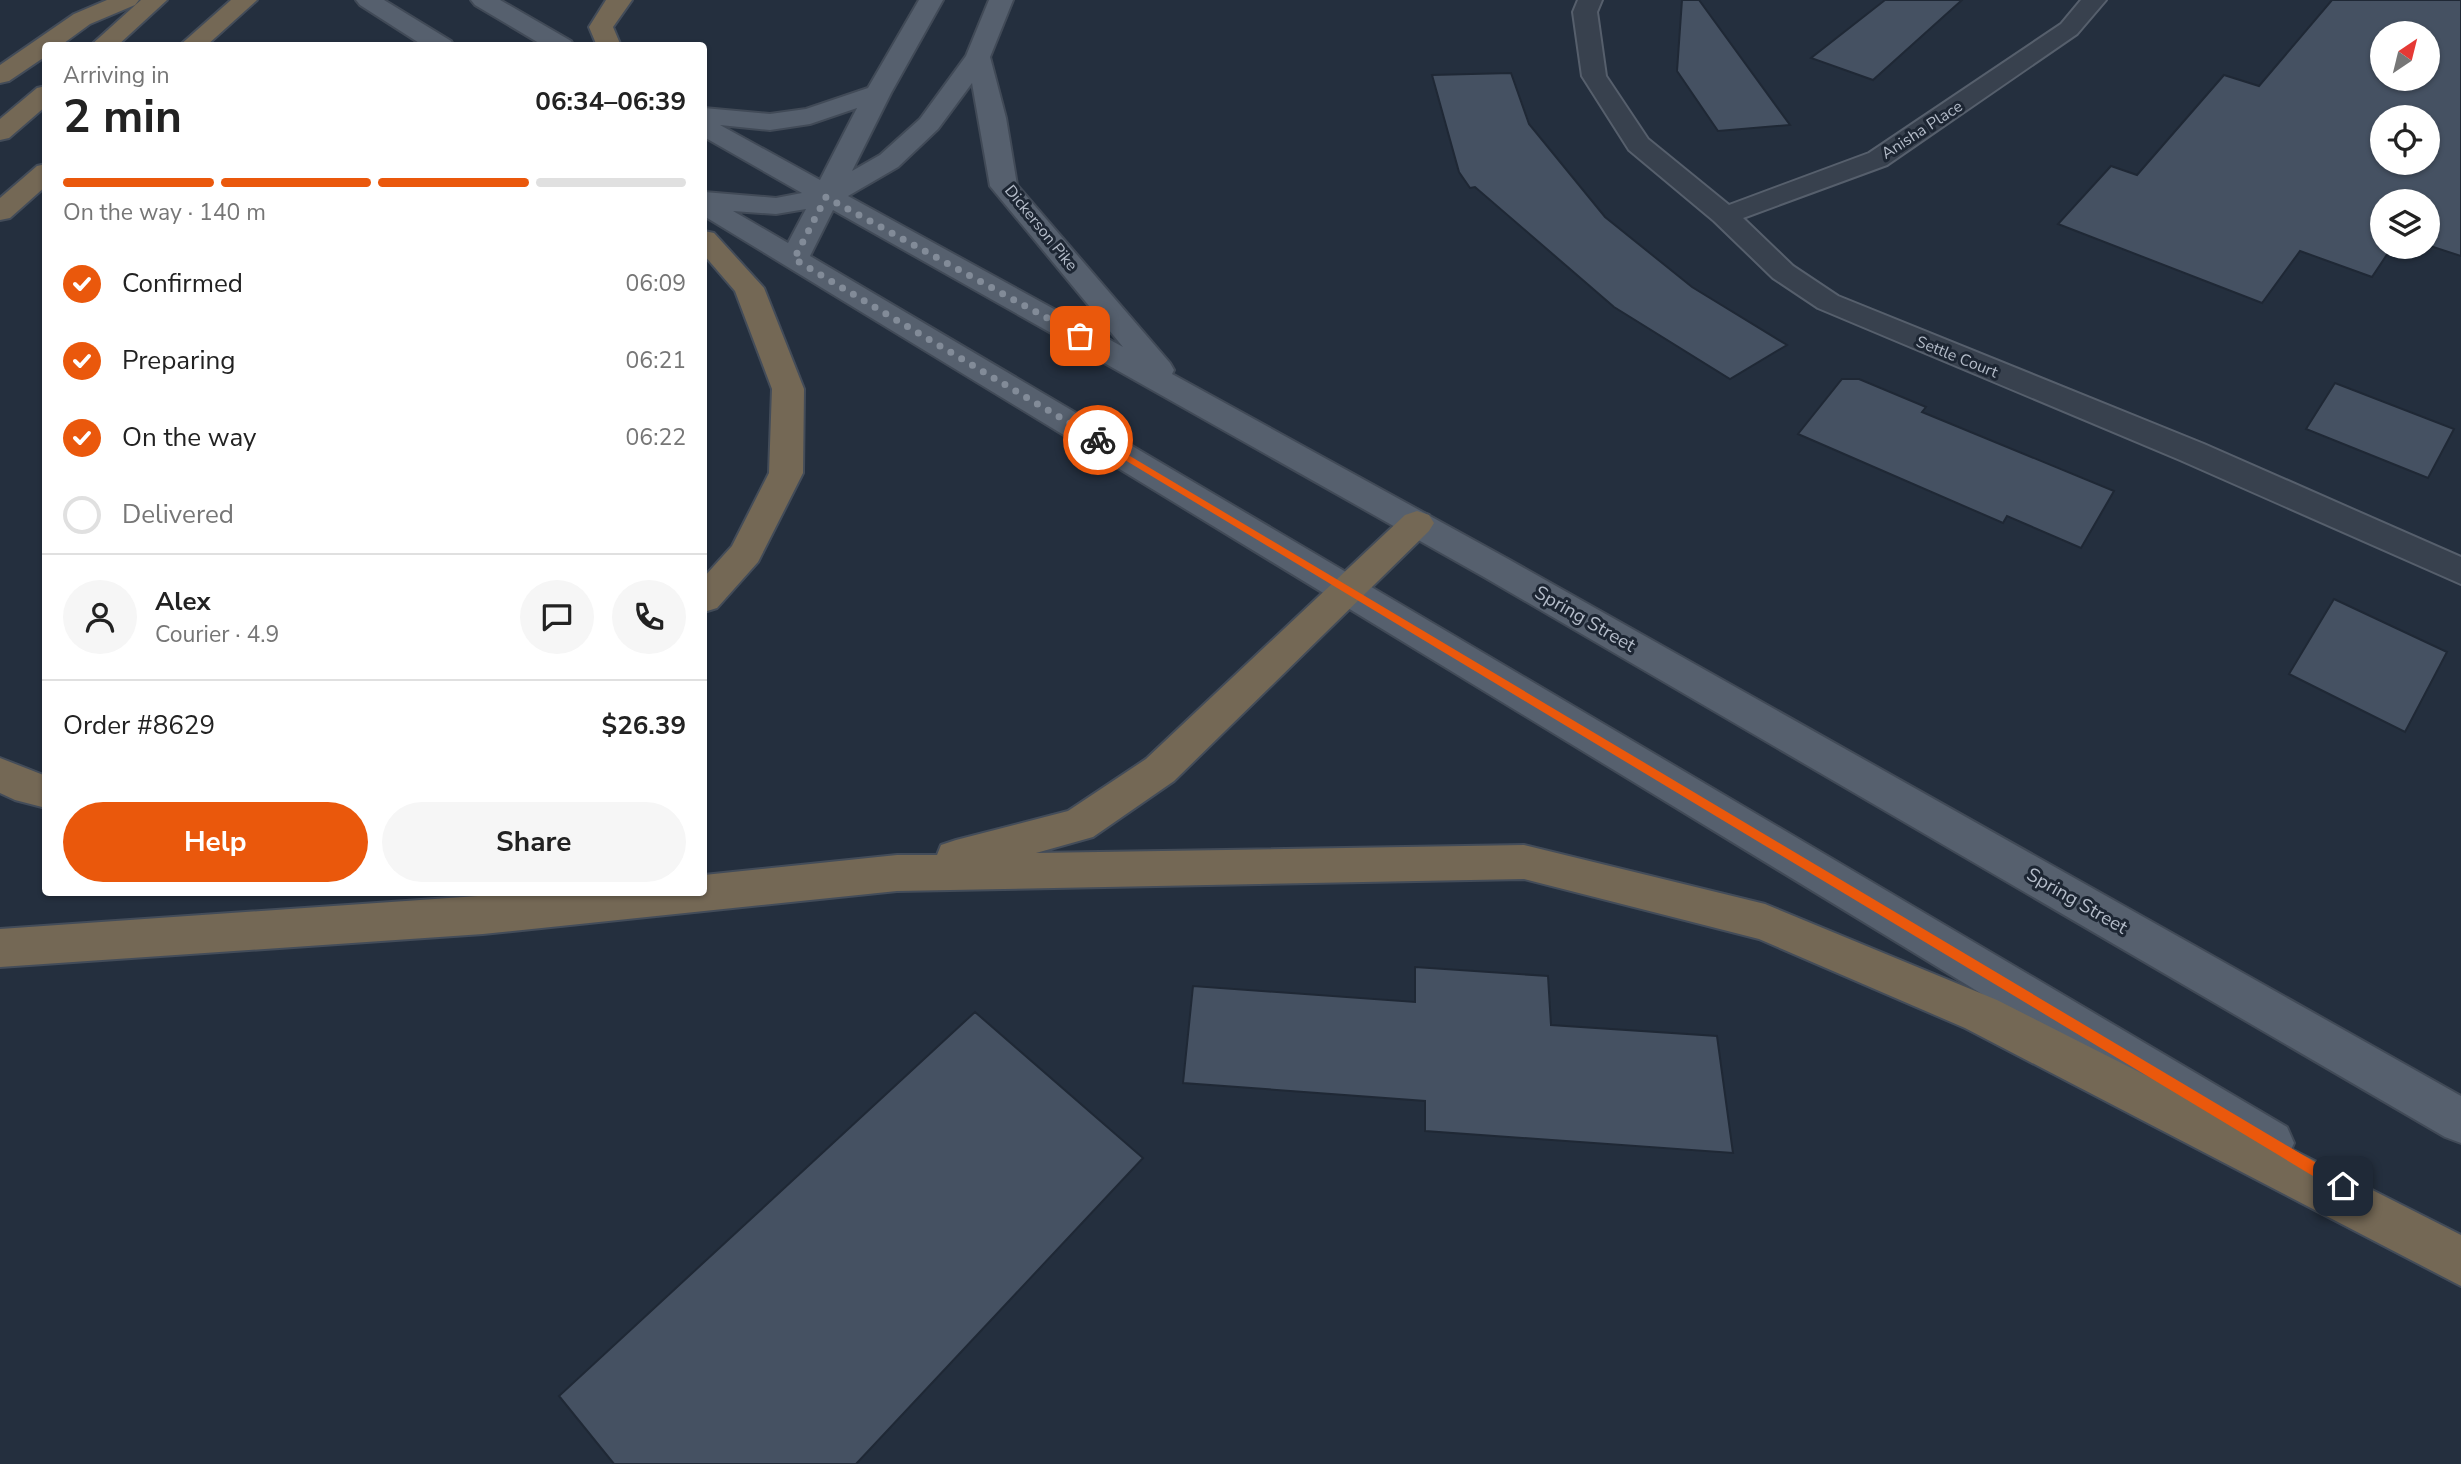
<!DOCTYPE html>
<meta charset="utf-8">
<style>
:root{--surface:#fff;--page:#f6f6f6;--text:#222;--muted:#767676;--line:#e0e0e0;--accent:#ea580c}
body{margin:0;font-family:"Nunito Sans",sans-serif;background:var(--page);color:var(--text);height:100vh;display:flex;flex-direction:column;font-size:26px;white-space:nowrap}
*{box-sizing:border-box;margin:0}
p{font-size:23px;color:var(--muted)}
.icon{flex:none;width:38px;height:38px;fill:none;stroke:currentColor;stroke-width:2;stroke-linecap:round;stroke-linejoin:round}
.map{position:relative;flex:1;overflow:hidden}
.side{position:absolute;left:42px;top:42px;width:665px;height:854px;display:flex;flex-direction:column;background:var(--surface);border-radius:7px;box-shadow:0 2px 5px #0004}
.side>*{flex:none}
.needle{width:46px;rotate:35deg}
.fabs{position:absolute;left:2370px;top:21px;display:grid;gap:14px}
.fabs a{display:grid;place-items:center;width:70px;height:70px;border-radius:50%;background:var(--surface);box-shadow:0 2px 5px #0004;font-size:35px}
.pin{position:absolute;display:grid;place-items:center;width:60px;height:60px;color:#fff;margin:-30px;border-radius:14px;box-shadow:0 4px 10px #0006}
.courier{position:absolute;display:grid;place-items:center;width:70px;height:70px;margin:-35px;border:5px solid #ea580c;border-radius:50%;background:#fff;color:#222;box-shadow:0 2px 9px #0007}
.head em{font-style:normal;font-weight:700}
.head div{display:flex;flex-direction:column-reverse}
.head{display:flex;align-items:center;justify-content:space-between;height:119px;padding:0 21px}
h1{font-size:46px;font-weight:700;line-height:52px}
.bar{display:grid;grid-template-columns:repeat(4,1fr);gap:10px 7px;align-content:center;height:84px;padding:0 21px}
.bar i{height:9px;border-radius:5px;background:var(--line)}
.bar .selected{background:var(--accent)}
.bar p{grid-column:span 4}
.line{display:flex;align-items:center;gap:18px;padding:0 21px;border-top:2px solid var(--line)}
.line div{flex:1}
.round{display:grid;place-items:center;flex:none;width:74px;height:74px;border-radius:37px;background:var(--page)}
ol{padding:0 21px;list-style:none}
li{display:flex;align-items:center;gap:21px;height:77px}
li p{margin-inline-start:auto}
li .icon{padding:7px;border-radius:50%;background:var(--accent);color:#fff;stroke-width:4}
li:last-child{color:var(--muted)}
li i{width:38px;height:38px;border:4px solid var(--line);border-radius:50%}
.cta{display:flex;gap:14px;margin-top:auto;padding:14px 21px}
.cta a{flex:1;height:80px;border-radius:42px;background:var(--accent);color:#fff;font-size:28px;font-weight:700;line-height:80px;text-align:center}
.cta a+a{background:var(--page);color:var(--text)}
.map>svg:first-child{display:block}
.building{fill:#455162;stroke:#1f2835;stroke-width:2;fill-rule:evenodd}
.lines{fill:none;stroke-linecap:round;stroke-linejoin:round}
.minor-casing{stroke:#565f6c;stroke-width:4}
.major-casing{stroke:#414a57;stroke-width:4}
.highway-casing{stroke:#434c59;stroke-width:4}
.minor{fill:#38414e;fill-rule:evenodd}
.major{fill:#56606e;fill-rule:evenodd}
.highway{fill:#746855;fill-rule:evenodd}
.route{fill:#ea580c}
.done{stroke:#828b98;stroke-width:7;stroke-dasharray:0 12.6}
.labels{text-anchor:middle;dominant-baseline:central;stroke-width:6;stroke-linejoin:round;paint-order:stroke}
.far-street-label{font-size:16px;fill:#b4bcc9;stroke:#1d2633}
.street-label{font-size:19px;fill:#b4bcc9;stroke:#1d2633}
</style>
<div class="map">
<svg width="2461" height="1464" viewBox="0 0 2461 1464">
<rect width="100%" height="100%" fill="#242f3e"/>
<g class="building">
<polygon points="1682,0 1699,0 1790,125 1718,131 1677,71"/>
<polygon points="1885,0 1962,0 1873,80 1811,58"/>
<path d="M2332,0H2461V256L2427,245V201H2382V247H2392L2372,277L2300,251L2262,303L2058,224L2111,166L2137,175L2224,75L2259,86ZM2382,33H2427V79H2382ZM2382,117H2427V163H2382Z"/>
<polygon points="1511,73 1529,124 1605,217 1692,287 1787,345 1730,379 1614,307 1475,187 1470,188 1459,172 1432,75"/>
<polygon points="1842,379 1859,379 1926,407 1922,412 2114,491 2081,548 2007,516 2003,523 1798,434"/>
<polygon points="2335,383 2454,429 2428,478 2306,429"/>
<polygon points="2334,599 2447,652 2405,732 2289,674"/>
<polygon points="1415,967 1548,976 1551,1025 1717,1036 1733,1153 1425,1131 1425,1101 1183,1083 1193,986 1415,1002"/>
<polygon points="975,1012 1143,1158 856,1464 614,1464 559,1396"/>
</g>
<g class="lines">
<g class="minor-casing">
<polygon id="minor" points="1578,0 1602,0 1597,12 1606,76 1648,139 1729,205 1869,153 2061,24 2081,0 2106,0 2077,34 1887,165 1743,218 1793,266 1838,296 2204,444 2461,557 2461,584 2180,460 1818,308 1773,278 1714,221 1629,150 1582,76 1573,12"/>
</g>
<g class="major-casing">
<g id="major">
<polygon points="356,0 384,0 451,41 454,46 424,46 360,5"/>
<polygon points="471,0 500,0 571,41 574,46 544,46 475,5"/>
<path d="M919,0H943L891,93L852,171L880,155L920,119L966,56L989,0H1013L990,57L1006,118L1017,185L1170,363L1174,370L1172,374L1508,559L2461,1096V1143L2445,1137L1484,577L833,210L810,256L2287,1127L2294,1143L2287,1159L2270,1166L2253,1159L704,216V192L776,198L802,193L704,137V108L770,114L806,109L868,88ZM972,83L990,186L1123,347L848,196L898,167L938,129ZM857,108L820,180L720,125L770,130L810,124ZM806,209L788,243L733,211L776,214Z"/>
</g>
</g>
<g class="highway-casing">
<g id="highway">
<polygon points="107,0 139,0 135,5 90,24 60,46 46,46 46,56 9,81 0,83 0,65 74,14"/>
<polygon points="141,0 167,0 117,46 90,46"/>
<polygon points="231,0 257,0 206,46 179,46"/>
<polygon points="606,0 632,0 613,27 621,46 597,46 589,27"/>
<polygon points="46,86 46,106 9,138 0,140 0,119 37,88"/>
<polygon points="46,164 46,186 10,218 0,220 0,198 37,166"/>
<polygon points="704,231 714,233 764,288 804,389 803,473 758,562 717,608 704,612 704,577 732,546 769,473 772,389 735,291 704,255"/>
<polygon points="1417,511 1429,515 1434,523 1429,531 1174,781 1093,837 1036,853 1524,845 1765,904 1997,1000 2461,1235 2461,1286 1965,1028 1759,939 1524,879 897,891 483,934 0,967 0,929 534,892 704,892 704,875 897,855 937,855 941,845 956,840 1068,811 1146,759 1405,515"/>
<polygon points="0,758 46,776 46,808 15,800 0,793"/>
</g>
</g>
<use href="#minor" class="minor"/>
<use href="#major" class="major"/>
<use href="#highway" class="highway"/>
</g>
<polygon class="route" points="1098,437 2348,1182 2348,1191 2338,1191 1095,442 1095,438"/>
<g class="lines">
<polyline class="done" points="1080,336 826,197 794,259 1098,440"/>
</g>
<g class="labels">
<g class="far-street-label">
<text transform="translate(1922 130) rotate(-33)">Anisha Place</text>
<text transform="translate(1041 228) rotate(51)">Dickerson Pike</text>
<text transform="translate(1957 357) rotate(22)">Settle Court</text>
</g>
<g class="street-label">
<text transform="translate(1585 619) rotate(30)">Spring Street</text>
<text transform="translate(2077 901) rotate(30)">Spring Street</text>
</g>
</g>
</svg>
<div class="fabs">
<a><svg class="needle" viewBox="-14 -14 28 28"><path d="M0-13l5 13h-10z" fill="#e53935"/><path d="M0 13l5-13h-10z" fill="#767676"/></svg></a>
<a><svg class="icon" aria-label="locate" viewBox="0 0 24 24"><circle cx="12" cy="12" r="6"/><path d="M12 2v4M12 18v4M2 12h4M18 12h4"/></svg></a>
<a><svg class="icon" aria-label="layers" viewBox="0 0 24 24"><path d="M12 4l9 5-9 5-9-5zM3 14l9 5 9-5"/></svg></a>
</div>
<div class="pin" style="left:1080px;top:336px;background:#ea580c"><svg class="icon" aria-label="bag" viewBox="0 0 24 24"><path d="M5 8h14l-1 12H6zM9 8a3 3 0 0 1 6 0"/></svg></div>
<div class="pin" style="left:2343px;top:1186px;background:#1f2937"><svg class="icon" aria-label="home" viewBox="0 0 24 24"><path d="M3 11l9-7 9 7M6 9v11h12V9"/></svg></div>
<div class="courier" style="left:1098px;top:440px"><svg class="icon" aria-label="bike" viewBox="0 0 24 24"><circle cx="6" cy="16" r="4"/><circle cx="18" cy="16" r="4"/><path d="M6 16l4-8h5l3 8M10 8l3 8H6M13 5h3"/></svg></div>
<section class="side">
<div class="head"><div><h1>2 min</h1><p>Arriving in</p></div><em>06:34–06:39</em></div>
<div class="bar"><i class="selected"></i><i class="selected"></i><i class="selected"></i><i></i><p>On the way · 140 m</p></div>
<ol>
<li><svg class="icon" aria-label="check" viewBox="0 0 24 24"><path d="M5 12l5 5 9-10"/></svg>Confirmed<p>06:09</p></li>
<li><svg class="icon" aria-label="check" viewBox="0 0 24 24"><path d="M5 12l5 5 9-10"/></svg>Preparing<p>06:21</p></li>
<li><svg class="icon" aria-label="check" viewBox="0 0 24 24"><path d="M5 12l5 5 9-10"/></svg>On the way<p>06:22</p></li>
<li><i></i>Delivered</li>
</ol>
<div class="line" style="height:126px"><a class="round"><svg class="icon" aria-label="person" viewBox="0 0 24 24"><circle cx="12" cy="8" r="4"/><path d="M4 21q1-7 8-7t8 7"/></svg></a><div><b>Alex</b><p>Courier · 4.9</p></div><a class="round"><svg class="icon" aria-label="chat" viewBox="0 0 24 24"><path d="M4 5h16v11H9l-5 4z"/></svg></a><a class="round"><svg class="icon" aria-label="phone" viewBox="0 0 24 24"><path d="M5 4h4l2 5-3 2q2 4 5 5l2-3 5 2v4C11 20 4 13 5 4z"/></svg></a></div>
<div class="line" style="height:91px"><div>Order #8629</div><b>$26.39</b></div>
<div class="cta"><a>Help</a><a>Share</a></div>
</section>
</div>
